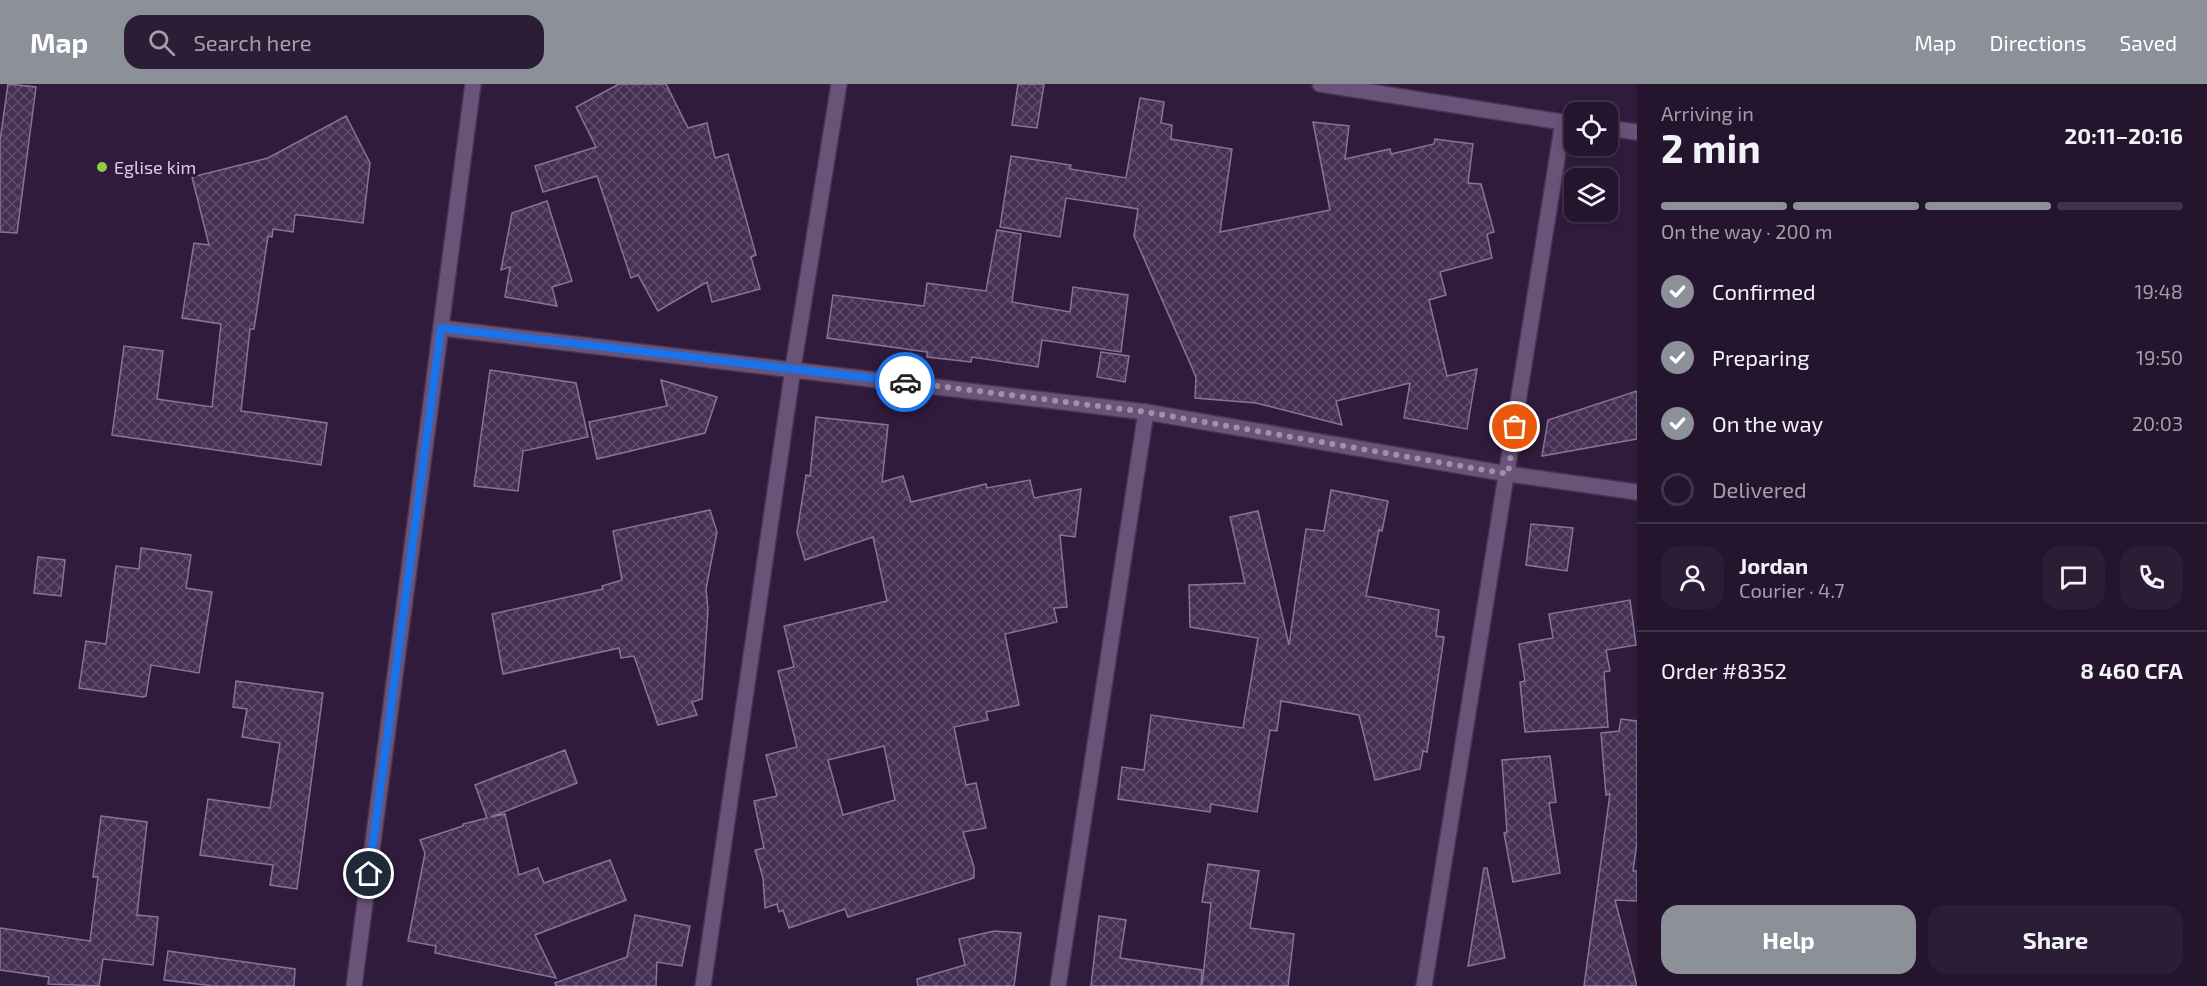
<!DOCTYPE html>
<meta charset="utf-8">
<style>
:root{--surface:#24142e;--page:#2c1d36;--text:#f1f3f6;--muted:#a39eaa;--line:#41334a;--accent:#8c9099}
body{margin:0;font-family:"Exo 2",sans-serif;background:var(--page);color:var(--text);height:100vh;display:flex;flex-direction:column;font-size:22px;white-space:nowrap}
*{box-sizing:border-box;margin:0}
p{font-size:20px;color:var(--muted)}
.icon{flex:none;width:33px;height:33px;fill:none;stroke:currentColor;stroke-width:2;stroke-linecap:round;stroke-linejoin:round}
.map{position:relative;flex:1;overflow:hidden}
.drawer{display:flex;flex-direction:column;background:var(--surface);width:570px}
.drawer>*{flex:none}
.controls{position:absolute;left:1564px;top:18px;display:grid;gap:12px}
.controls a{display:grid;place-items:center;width:54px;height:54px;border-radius:12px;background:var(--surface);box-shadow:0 3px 9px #0003,0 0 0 2px var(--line);font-size:30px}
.pin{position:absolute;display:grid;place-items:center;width:51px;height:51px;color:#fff;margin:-26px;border:3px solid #fff;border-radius:50%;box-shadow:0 2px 6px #0007}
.courier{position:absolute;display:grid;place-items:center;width:60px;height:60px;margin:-30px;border:4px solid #1a73e8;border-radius:50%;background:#fff;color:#222;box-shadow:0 2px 8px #0007}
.head em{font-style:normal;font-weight:700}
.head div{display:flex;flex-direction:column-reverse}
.head{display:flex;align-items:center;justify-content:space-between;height:102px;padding:0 24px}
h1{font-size:39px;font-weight:700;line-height:45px}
.bar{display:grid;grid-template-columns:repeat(4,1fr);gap:9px 6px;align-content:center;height:72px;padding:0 24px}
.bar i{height:8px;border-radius:4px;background:var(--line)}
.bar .selected{background:var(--accent)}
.bar p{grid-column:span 4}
.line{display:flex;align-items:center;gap:15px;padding:0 24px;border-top:2px solid var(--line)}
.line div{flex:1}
.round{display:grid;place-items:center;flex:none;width:63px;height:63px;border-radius:18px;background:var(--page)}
ol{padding:0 24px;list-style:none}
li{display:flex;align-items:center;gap:18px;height:66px}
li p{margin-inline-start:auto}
li .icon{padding:6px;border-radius:50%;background:var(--accent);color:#fff;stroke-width:4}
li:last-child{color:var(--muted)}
li i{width:33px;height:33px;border:3px solid var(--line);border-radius:50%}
.primary-button{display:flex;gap:12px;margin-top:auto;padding:12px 24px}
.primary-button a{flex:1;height:69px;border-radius:18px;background:var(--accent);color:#fff;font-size:24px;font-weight:700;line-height:69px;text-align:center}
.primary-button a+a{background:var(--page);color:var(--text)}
header{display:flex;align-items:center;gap:36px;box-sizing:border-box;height:84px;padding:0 30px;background:var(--accent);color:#fff}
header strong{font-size:28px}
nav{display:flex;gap:33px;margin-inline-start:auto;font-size:21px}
.search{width:420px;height:54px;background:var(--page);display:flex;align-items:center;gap:15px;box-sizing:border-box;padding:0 21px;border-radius:18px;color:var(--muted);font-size:22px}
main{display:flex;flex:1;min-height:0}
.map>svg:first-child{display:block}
.building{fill:url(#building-cross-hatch);stroke:#8a739b;stroke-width:1.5;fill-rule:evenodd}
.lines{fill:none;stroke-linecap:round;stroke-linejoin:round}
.minor-casing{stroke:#473552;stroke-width:18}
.minor{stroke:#695378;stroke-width:15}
.done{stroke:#a091ab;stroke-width:6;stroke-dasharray:0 10.8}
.route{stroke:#1a73e8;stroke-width:8}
.poi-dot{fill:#8ece43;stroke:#301b3d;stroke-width:2}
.labels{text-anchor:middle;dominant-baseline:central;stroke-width:6;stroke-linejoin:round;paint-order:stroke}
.poi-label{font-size:18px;fill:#ddd0e6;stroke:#301b3d;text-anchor:start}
</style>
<header>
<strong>Map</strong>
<div class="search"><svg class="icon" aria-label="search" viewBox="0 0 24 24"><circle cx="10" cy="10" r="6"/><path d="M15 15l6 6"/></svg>Search here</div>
<nav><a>Map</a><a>Directions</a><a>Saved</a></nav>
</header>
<main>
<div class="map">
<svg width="1637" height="902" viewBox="0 0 1637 902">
<defs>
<pattern id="building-cross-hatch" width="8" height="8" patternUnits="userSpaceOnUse" patternTransform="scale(1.5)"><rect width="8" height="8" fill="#453053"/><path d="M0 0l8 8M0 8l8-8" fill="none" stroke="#5f4d6c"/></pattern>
</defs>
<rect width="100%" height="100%" fill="#301b3d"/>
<g class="building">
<polygon points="8,0 36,3 17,149 0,148 0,57"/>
<polygon points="619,0 666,0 688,44 707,39 715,74 728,70 756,171 751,173 760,205 712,218 707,198 658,227 638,191 631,194 597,92 543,108 535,82 596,63 576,23"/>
<polygon points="1018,0 1044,0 1037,44 1012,41"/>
<polygon points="1140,14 1164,18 1161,39 1172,41 1171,55 1232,65 1220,148 1330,126 1313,38 1349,42 1345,75 1390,65 1391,70 1434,60 1435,55 1473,60 1468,99 1481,100 1494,148 1487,150 1492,174 1440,188 1446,211 1429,216 1447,292 1477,285 1467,345 1404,334 1410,299 1336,317 1342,341 1256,319 1195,314 1196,293 1134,152 1138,125 1066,114 1060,153 1000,143 1011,72 1071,81 1070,85 1126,94"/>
<polygon points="346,32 370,79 363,139 299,131 295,131 293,148 273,145 272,153 268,152 254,245 250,245 241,327 327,339 321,381 112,351 124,262 163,267 157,315 212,323 221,240 182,234 194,159 209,161 192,93 268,74"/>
<polygon points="547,117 572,197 552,203 557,222 505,213 510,183 501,186 512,129"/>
<polygon points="997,146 1021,150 1012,218 1070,228 1073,203 1128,211 1121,268 1042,256 1038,283 972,273 971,278 927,273 927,268 827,254 833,211 924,222 927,199 986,207"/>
<polygon points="1101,268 1129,272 1125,298 1097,293"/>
<polygon points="490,286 576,299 588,353 523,367 518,407 474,402"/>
<polygon points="661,296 717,313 705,349 597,375 589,338 667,322"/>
<polygon points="1637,307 1637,355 1542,372 1548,336"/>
<path d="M816,333L888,341L882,398L903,392L911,418L986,400L987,404L1030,396L1034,414L1081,405L1075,453L1060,451L1067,523L1054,524L1057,538L1005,550L1019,621L986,628L988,636L954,643L966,701L976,699L986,744L963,748L974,783V794L848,833L845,825L789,844L783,826L779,828L777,820L765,824L763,794L755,766L764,764L754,717L777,712L766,671L797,663L778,587L794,583L784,542L887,517L873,453L805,476L797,449L806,391L810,392ZM884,662L895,716L843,731L828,676Z"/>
<polygon points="1331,406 1388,417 1382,447 1379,446 1366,512 1439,526 1436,552 1444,553 1427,668 1423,667 1420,685 1375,696 1359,631 1281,617 1277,647 1270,646 1257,728 1211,720 1210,728 1118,715 1122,683 1144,686 1151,631 1243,644 1258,554 1190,543 1189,501 1245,499 1230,433 1258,427 1289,561 1306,445 1324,447"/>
<polygon points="710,426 717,448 706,505 708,526 702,615 692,618 697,631 658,641 634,572 621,574 619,564 503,590 492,530 603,505 602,502 622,496 613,447"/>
<polygon points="1531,440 1573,444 1567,487 1526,481"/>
<polygon points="141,464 191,471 186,504 212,508 199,589 151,581 146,612 143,613 79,604 86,557 106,560 116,482 139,485"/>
<polygon points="38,473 65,476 61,512 34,509"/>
<polygon points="1630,516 1636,561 1606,566 1610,587 1604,588 1608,643 1525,648 1520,598 1525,597 1519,560 1553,554 1549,530"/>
<polygon points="236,597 323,609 297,805 270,801 273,781 200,771 208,715 270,724 280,659 242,653 247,625 233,623"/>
<polygon points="1621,635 1637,637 1637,758 1633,787 1637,787 1637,817 1615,816 1637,902 1584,902 1610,710 1606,711 1601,649 1619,647"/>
<polygon points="565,666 577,699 491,733 505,730 519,791 538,784 544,799 610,776 626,816 535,851 556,894 435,869 436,862 408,857 425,769 420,756 463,742 463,740 487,734 475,701"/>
<polygon points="1550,672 1556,718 1549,719 1560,789 1513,798 1504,749 1507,748 1502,676"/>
<polygon points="101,732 147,738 137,831 158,833 153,881 103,875 99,902 48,900 49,893 0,886 0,844 90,857 98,793 93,793"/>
<polygon points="1208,780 1259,787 1250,844 1294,850 1288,902 1202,902 1211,819 1202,818"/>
<polygon points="1484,784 1487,784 1505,874 1468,882"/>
<polygon points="635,831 690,842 682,882 657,878 656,902 556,902 555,899 627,873"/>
<polygon points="1099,832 1126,836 1120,874 1202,886 1201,902 1091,902"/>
<polygon points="994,847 1021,849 1014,902 918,902 917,895 965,881 959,855"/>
<polygon points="168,867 295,885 294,902 214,902 164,896"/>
</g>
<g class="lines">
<g class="minor-casing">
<g id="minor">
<polyline points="1320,0 1575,40"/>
<polyline points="1608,44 1637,48"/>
<polyline points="441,244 1146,328 1508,390 1637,408"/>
<polyline points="354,902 473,0"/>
<polyline points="703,902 793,284 839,0"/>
<polyline points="1058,902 1146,328"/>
<polyline points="1424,902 1563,38"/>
</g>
</g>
<use href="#minor" class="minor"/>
</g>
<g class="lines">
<polyline class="done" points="905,298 1146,328 1508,390 1515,343"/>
<polyline class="route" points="369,790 441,244 905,298"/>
</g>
<circle class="poi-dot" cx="102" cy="83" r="6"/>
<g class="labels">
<g class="poi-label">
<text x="114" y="83">Eglise kim</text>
</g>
</g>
</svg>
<div class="controls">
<a><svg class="icon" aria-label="locate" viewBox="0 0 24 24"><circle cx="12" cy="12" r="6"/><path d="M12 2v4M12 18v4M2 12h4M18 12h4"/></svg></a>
<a><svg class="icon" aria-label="layers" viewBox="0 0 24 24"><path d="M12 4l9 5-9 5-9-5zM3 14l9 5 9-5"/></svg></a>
</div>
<div class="pin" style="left:1515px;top:343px;background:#ea580c"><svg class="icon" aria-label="bag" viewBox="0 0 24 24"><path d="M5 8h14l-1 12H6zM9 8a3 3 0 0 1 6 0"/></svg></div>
<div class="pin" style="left:369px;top:790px;background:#1f2937"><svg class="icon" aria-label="home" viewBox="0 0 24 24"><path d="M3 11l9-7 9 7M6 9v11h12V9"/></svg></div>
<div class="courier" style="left:905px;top:298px"><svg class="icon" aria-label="car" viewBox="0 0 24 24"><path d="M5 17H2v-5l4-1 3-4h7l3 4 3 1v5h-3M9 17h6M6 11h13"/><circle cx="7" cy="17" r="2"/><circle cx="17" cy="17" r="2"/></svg></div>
</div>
<section class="drawer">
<div class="head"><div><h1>2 min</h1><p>Arriving in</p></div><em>20:11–20:16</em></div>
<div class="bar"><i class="selected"></i><i class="selected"></i><i class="selected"></i><i></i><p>On the way · 200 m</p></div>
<ol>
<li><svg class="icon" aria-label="check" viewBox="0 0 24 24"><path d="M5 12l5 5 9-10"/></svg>Confirmed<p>19:48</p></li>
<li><svg class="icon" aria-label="check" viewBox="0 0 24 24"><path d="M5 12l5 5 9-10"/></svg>Preparing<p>19:50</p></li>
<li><svg class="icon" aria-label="check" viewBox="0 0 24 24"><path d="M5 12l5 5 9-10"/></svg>On the way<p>20:03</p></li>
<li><i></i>Delivered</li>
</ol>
<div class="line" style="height:108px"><a class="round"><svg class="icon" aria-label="person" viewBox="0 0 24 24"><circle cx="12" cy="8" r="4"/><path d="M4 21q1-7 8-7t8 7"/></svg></a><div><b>Jordan</b><p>Courier · 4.7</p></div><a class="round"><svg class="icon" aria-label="chat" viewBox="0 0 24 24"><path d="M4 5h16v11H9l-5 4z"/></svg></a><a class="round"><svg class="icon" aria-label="phone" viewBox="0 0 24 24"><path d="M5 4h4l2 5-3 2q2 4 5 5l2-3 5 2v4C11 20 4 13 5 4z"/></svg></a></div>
<div class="line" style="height:78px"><div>Order #8352</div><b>8 460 CFA</b></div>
<div class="primary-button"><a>Help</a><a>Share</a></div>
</section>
</main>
